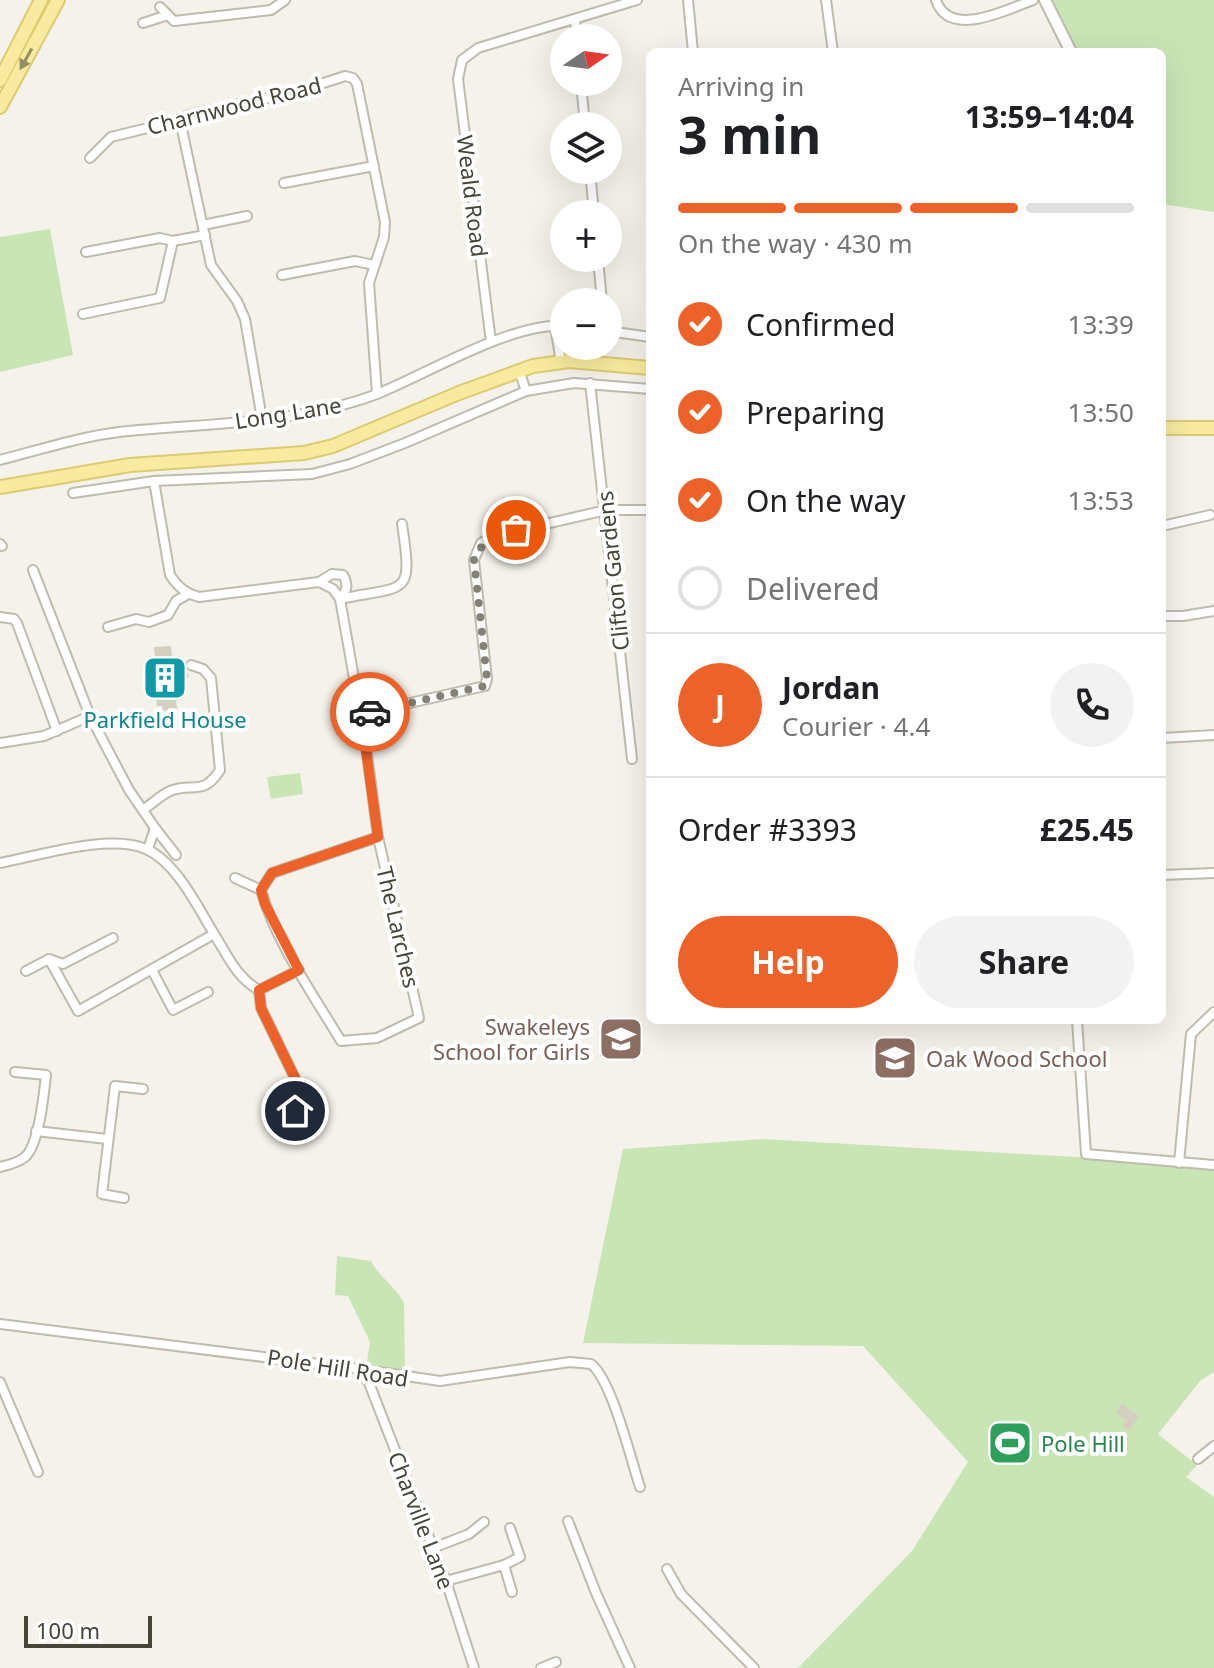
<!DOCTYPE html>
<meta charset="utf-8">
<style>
:root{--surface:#fff;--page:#f2f2f2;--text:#202124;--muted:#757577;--line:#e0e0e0;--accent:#ec6228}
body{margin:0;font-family:"Noto Sans",sans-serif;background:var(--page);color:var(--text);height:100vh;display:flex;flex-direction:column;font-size:30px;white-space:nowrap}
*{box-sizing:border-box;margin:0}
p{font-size:26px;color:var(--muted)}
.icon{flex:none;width:44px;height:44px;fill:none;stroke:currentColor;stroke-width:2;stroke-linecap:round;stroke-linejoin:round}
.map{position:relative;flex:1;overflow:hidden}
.sheet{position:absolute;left:646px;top:48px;width:520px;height:976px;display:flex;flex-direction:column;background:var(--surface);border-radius:12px;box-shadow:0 8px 32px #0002}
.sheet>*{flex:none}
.needle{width:52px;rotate:77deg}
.controls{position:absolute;left:550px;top:24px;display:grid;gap:16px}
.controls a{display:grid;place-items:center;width:72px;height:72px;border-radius:50%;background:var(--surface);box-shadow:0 8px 32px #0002;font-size:40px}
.scale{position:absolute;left:24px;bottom:20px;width:128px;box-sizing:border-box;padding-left:8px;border:4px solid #474438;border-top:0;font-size:22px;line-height:28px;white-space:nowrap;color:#474438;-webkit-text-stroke:6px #fff;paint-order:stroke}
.pin{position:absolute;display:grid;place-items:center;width:68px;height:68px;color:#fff;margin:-34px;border:4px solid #fff;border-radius:50%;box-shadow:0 2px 8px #0007}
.courier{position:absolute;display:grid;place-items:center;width:80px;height:80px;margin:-40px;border:6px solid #ec6228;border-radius:50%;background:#fff;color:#222;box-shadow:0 2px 10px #0007}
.overview em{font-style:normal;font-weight:700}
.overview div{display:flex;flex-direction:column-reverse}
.overview{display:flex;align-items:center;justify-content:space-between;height:136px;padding:0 32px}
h1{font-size:52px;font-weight:700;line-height:60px}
.bar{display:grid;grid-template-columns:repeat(4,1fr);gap:12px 8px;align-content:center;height:96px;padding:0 32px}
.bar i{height:10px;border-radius:6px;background:var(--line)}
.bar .on{background:var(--accent)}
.bar p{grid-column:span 4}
.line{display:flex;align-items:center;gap:20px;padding:0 32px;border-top:2px solid var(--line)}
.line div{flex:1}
.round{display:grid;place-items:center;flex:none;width:84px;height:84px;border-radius:42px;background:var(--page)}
ol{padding:0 32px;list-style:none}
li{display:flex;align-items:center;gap:24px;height:88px}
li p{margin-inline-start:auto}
li .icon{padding:8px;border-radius:50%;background:var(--accent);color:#fff;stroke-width:4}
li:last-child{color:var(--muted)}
li i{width:44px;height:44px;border:4px solid var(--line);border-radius:50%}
.cta{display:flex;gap:16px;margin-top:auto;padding:16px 32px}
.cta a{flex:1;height:92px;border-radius:48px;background:var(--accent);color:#fff;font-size:32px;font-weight:700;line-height:92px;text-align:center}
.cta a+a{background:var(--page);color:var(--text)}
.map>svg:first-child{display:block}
.green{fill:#c9e5b5}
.building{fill:#d5cfc0}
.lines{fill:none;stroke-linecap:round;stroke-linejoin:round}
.minor-casing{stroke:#bfbbad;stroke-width:12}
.tertiary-casing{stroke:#bfbbad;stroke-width:14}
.primary-casing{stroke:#ddcb6f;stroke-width:16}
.minor{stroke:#fff;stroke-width:8}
.tertiary{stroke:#fff;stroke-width:10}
.primary{stroke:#f8eb9f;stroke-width:12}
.oneway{fill:#978f66}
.done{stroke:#848176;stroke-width:8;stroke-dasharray:0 14.4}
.route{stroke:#ec6228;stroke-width:10}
.labels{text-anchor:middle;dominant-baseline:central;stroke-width:8;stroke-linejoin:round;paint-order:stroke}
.street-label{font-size:22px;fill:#474438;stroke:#fff}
.culture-label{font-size:22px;fill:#0d838f;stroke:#fff}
.education-label{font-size:22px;fill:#785e54;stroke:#fff;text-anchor:end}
.leisure-label{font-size:22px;fill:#27864d;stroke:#fff;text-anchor:start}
</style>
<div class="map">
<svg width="1214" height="1668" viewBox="0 0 1214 1668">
<rect width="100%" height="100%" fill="#f4f2ea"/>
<g class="green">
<polygon points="1045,0 1214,0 1214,212 1162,204 1162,52 1071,52"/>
<polygon points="50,229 73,355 0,372 0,237"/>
<polygon points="300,773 303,794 271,799 267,777"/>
<polygon points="762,1139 1214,1165 1214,1372 1201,1380 1158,1434 1197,1465 1186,1477 1214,1497 1214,1668 798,1668 912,1551 968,1462 863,1346 583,1343 623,1149"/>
<path d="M337,1256L371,1261C379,1277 396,1287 404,1303L405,1377L365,1375L370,1342L348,1296L335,1295Z"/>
</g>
<g class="building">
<polygon points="171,646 173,667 184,665 189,677 174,678 177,709 163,711 162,706 157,706 155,689 150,689 147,668 156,668 154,647"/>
<polygon points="1122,1404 1139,1416 1129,1431 1122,1426 1126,1421 1116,1413"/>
</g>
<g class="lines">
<g class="minor-casing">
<g id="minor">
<polyline points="688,0 693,52"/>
<polyline points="826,0 833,52"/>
<path d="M936,0C949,40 1008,9 1033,0"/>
<polyline points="160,7 174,21 271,10 285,0"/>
<polyline points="575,19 577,38"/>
<polyline points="143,23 168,15"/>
<polyline points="581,82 585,126"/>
<polyline points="180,120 211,265 237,301 245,319 262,419"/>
<polyline points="90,158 111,137 180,120 188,115 296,92 345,76 353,78 357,84 385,222 384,237 369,283 377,394"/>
<polyline points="590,170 594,214"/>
<polyline points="284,183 374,166"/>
<polyline points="203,225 247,216"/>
<polyline points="86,252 160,238 173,241 205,235"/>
<polyline points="598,258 602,302"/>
<polyline points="282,275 355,261 374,265"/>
<polyline points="83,314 160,298 173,241"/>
<polyline points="555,326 561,362"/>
<polyline points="608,331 650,337"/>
<polyline points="491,342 458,79 462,60 478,48 637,0"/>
<polyline points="519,370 526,391 574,383 650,389"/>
<polyline points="590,383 632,759"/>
<path d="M0,460C39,450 79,437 119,432C204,423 295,425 377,394C427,374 512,322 564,326"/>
<path d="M154,481L170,575C178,587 185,593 199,597L319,582L333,589L340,599L366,746L378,837L419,1018L377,1038L341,1041C314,996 275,941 261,890L272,873L378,837"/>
<polyline points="73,493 154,481 312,474 350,464 405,443 526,391"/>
<polyline points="1162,526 1210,515"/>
<polyline points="0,544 2,546"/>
<polyline points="33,570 90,716 129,790 155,828 148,849"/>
<path d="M319,582L332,574L343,575C348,584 348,590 340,598"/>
<path d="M340,599C408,585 413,598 402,524"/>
<polyline points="1162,616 1183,616 1214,611"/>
<polyline points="0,617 14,619 17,623 57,731"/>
<polyline points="108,627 136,619 149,622 168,615 176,601 188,594"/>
<polyline points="361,714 485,686 487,679 474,560 481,543 494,536 606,510 650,510"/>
<polyline points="1162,738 1214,735"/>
<polyline points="0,743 44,736 90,716"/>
<path d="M144,809C152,804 161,795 170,791C192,782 203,797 220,770L211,678L203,669L191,665"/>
<polyline points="155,828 176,855"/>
<path d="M0,863C38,856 110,833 146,849C176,862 198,907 214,934C228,956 236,977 259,990"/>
<polyline points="1162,875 1214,873"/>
<polyline points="235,878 261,890"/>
<polyline points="49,959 78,1011 214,934"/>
<polyline points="152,970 173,1010 208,992"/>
<polyline points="26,971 49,959 63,964 113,938"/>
<polyline points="259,990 261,1008 308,1105 295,1111"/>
<polyline points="259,990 299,970"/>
<polyline points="1077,1020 1086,1154 1214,1165"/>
<polyline points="36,1131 107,1139"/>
<polyline points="1179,1163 1191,1034 1214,1012"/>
<path d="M0,1167C8,1165 18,1163 25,1157C39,1145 44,1094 46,1075L15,1072"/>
<polyline points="124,1198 102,1194 115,1086 143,1089"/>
<polyline points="0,1324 359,1369 369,1383 446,1581 474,1668"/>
<path d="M365,1375L379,1372L440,1381L570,1362L591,1364C612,1380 631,1460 640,1487"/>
<polyline points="0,1382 38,1472"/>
<polyline points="1198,1459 1214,1446"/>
<polyline points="568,1521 596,1593 630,1668"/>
<polyline points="433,1548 469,1534 484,1522"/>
<polyline points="504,1565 512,1592"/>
<polyline points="667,1569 681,1594 754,1668"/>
<polyline points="446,1581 504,1565 520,1557 510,1528"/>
<polyline points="541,1668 556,1662"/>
</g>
</g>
<g class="tertiary-casing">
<polyline id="tertiary" points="1045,0 1071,52"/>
</g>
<g class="primary-casing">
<g id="primary">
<polyline points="0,80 41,0"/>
<polyline points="0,107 58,0"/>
<polyline points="1162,428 1214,428"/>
<polyline points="0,487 130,465 304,453 333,446 459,393 533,366 569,361 650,368"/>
</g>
</g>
<use href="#minor" class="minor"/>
<use href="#tertiary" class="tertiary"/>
<use href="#primary" class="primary"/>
</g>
<defs><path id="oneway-solid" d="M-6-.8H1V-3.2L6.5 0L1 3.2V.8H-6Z" transform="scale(2)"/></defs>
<use class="oneway" href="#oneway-solid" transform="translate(26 59) rotate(119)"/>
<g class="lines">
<path class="done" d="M370,712L485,686L487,679L474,560C483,539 494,536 516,530"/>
<polyline class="route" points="295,1111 308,1105 261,1008 259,990 299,970 265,904 261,890 272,873 378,837 361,714 370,712"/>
</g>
<defs>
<g id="building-square" transform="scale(2.3)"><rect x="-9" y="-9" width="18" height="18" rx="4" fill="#0f9aa8" stroke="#fff"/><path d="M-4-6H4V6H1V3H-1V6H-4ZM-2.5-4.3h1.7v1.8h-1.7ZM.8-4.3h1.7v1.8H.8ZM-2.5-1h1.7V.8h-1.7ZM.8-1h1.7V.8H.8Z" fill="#fff"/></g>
<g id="school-square" transform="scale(2.3)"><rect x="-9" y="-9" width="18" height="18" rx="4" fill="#8d6e63" stroke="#fff"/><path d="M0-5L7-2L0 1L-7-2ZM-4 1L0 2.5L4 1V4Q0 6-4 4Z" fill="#fff"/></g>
<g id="stadium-square" transform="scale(2.3)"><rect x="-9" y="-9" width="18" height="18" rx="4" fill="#2e9e5b" stroke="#fff"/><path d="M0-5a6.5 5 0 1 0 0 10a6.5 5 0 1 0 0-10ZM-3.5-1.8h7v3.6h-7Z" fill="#fff"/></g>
</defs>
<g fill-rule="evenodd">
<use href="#building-square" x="165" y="678"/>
<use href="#school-square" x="621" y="1039"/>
<use href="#school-square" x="895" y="1058"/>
<use href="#stadium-square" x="1010" y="1443"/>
</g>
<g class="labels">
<g class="street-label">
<text transform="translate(234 105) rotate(-14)">Charnwood Road</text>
<text transform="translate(473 196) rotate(83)">Weald Road</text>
<text transform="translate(288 412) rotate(-9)">Long Lane</text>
<text transform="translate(612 571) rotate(-96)">Clifton Gardens</text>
<text transform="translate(399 927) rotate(77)">The Larches</text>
<text transform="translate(338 1367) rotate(9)">Pole Hill Road</text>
<text transform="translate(422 1520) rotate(69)">Charville Lane</text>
</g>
<g class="culture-label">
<text x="165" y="719">Parkfield House</text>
</g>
<g class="education-label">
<text x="590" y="1026">Swakeleys<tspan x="590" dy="25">School for Girls</tspan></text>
<text x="926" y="1058" text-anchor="start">Oak Wood School</text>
</g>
<g class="leisure-label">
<text x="1041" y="1443">Pole Hill</text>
</g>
</g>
</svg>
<div class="controls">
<a><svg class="needle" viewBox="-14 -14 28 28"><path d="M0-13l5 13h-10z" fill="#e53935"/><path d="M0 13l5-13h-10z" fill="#757577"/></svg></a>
<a><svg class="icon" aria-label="layers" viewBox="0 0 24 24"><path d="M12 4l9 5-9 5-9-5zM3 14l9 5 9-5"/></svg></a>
<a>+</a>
<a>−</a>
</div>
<div class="scale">100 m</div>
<div class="pin" style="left:516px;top:530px;background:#ea580c"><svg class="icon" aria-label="bag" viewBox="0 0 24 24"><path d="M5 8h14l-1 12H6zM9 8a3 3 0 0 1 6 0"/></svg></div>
<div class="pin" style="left:295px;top:1111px;background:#1f2937"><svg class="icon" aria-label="home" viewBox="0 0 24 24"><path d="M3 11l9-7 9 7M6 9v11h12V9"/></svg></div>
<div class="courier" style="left:370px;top:712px"><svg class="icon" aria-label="car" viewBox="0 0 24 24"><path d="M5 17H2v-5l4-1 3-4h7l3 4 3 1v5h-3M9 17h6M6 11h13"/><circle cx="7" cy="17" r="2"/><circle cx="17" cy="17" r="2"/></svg></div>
<section class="sheet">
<div class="overview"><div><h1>3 min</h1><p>Arriving in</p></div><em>13:59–14:04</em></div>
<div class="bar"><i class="on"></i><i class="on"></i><i class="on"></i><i></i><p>On the way · 430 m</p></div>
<ol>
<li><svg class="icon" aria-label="check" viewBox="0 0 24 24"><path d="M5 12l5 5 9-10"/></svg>Confirmed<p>13:39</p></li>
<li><svg class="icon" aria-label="check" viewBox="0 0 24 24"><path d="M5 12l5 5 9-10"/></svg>Preparing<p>13:50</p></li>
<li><svg class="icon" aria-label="check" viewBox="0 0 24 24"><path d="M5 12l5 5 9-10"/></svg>On the way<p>13:53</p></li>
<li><i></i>Delivered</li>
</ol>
<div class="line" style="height:144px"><b class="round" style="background:var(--accent);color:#fff">J</b><div><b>Jordan</b><p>Courier · 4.4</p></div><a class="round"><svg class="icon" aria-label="phone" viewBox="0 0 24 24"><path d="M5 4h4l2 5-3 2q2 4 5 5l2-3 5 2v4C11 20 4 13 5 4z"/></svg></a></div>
<div class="line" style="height:104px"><div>Order #3393</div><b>£25.45</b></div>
<div class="cta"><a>Help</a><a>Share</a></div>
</section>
</div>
